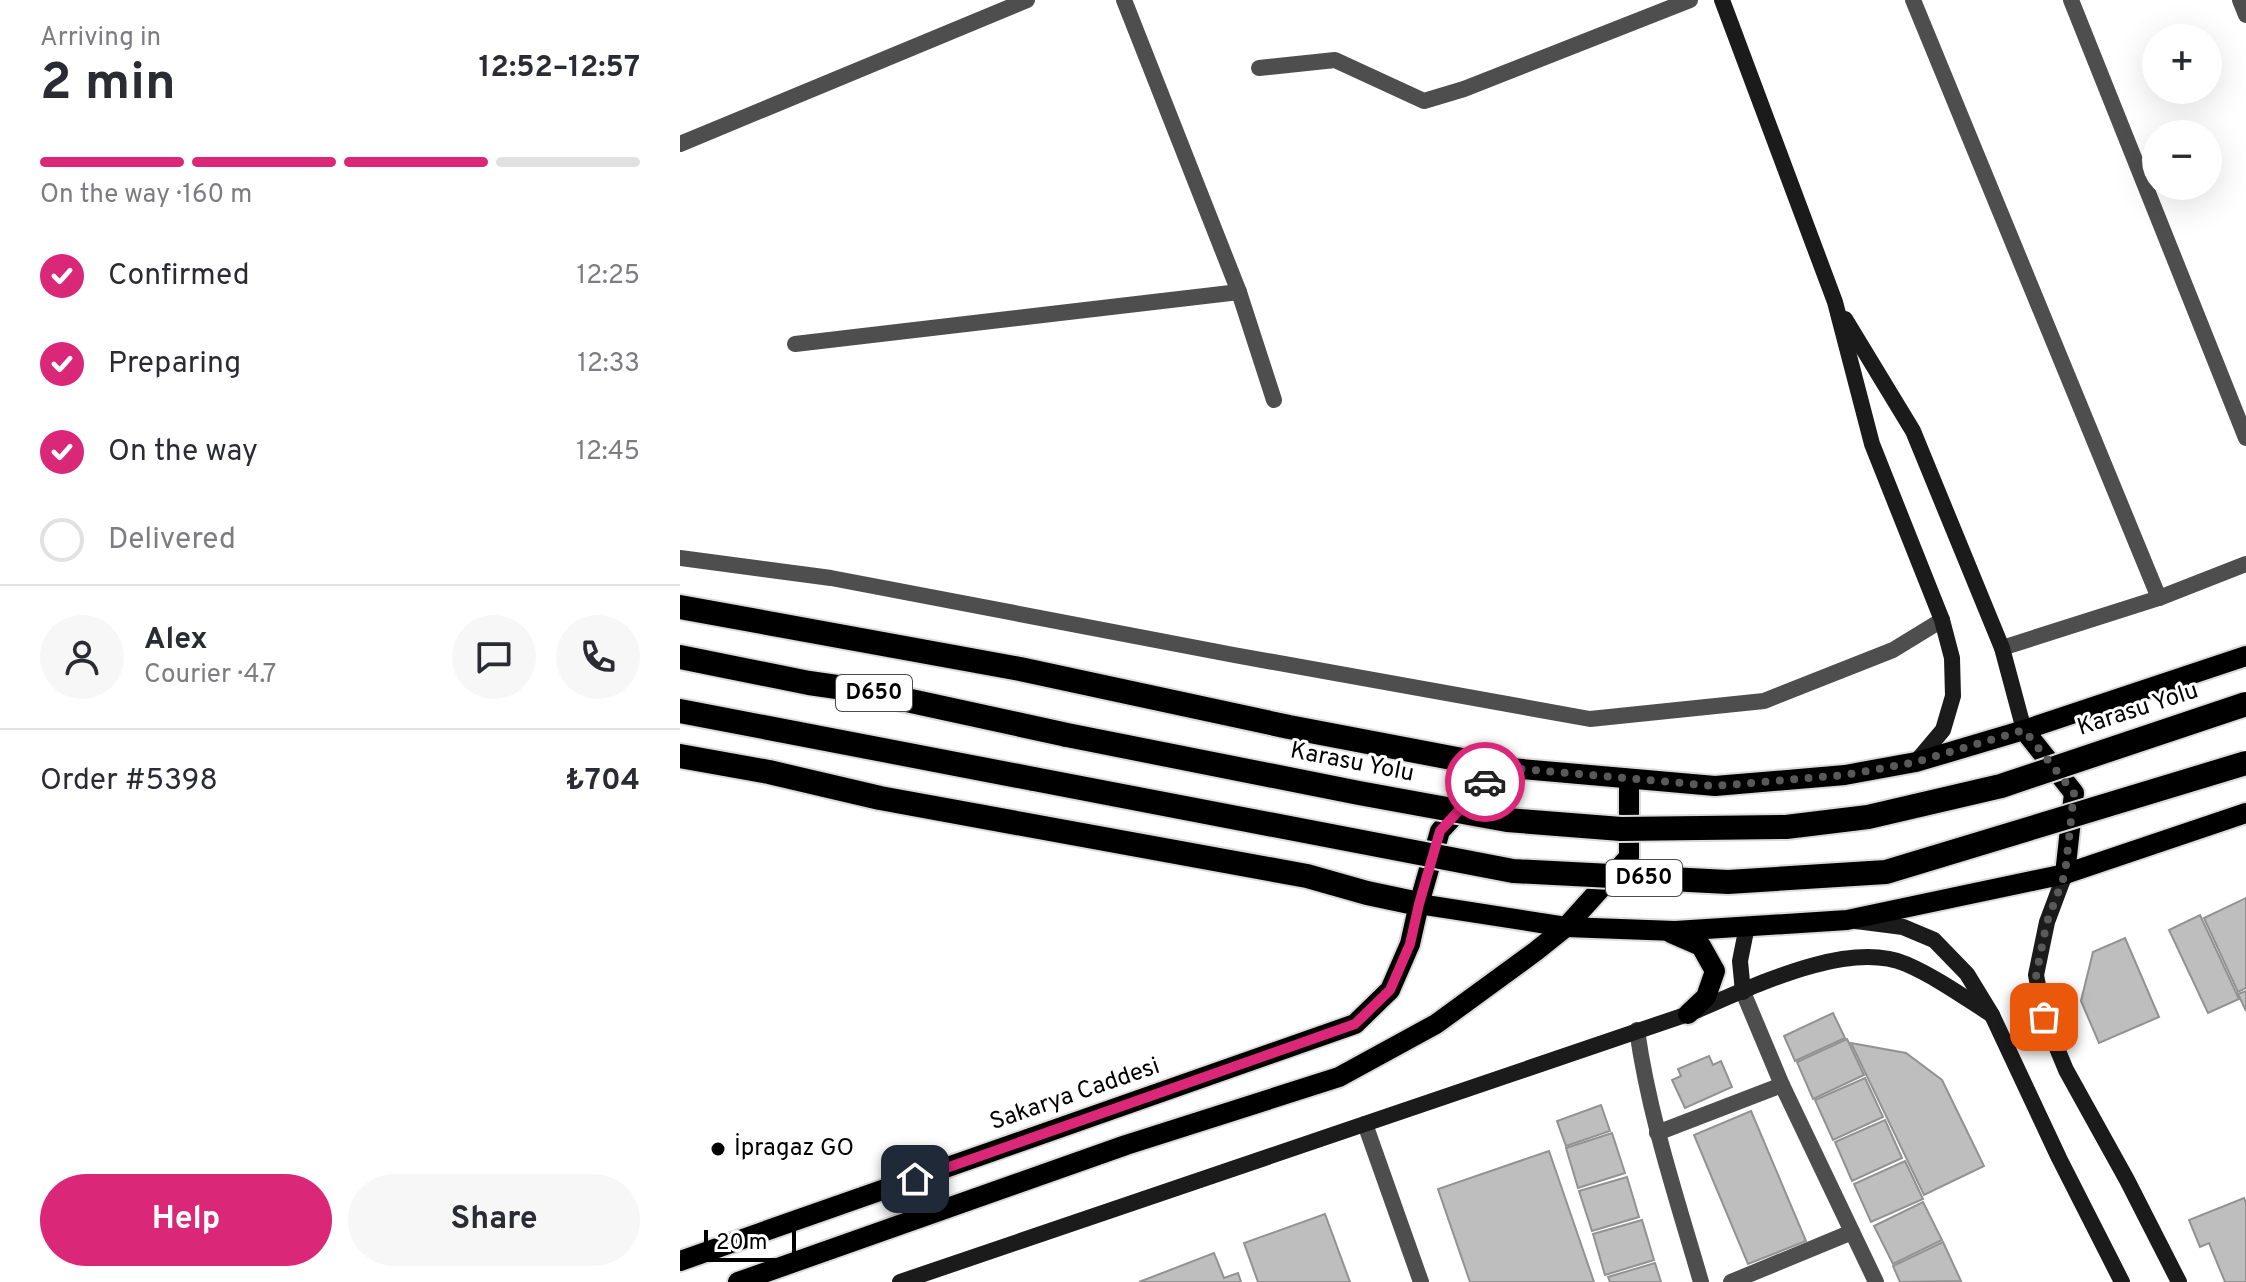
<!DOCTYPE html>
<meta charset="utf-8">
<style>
:root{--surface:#fff;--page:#f7f7f7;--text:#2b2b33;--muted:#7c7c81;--line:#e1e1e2;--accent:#db2777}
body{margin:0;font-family:Overpass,sans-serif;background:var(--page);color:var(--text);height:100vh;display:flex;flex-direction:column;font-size:30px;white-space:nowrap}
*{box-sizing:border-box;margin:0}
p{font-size:26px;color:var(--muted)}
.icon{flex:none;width:44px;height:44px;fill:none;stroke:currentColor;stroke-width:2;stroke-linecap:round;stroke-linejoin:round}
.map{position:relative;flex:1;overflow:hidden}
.details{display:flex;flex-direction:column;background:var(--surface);width:680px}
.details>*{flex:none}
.buttons{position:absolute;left:1462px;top:24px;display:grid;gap:16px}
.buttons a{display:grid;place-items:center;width:80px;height:80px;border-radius:50%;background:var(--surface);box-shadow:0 8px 32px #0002;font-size:40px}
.scale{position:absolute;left:24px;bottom:20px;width:92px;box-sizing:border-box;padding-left:8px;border:4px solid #000;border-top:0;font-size:22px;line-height:28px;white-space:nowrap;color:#000;-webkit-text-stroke:6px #fff;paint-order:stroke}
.pin{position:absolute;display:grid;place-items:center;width:68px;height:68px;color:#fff;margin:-34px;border-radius:16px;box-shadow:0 4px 12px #0006}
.courier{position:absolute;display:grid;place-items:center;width:80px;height:80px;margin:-40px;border:6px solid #db2777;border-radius:50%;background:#fff;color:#222;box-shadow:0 2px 10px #0007}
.summary em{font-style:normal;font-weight:700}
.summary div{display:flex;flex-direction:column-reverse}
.summary{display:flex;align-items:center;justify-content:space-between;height:136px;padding:0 40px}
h1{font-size:52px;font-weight:700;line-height:60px}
.bar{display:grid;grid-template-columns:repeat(4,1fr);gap:12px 8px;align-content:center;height:96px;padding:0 40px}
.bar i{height:10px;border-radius:6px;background:var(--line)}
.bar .on{background:var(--accent)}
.bar p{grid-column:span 4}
.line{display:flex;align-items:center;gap:20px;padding:0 40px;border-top:2px solid var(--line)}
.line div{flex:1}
.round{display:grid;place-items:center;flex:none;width:84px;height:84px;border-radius:42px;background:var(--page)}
ol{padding:0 40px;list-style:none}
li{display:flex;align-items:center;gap:24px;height:88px}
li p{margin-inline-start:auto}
li .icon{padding:8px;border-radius:50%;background:var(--accent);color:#fff;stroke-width:4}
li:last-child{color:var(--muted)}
li i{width:44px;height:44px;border:4px solid var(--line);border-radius:50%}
.button{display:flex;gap:16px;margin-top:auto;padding:16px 40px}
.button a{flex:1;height:92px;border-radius:48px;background:var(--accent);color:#fff;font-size:32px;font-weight:700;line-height:92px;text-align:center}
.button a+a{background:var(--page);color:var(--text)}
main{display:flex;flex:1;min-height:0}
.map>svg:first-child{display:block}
.building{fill:#bebebe;stroke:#929292;stroke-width:2}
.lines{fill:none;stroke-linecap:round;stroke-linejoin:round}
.primary-casing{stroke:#dbdbdb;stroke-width:24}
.highway-casing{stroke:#dbdbdb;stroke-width:28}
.lane{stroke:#4e4e4e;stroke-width:16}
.street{stroke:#4e4e4e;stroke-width:16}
.secondary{stroke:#1b1b1b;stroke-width:16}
.primary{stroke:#000;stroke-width:20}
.highway{stroke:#000;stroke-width:24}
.highway-bridge-casing{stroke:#dbdbdb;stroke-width:28;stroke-linecap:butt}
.highway-bridge{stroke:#000;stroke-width:24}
.done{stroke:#595959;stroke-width:8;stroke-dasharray:0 14.4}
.route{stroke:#db2777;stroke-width:10}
.poi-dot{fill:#000;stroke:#fff;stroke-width:3}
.labels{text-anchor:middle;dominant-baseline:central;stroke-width:6;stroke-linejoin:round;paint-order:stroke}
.shield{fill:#fff;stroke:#4c4c4c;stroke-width:2}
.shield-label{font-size:22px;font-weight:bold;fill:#000}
.street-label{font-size:24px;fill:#000;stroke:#fff}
.poi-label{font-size:24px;fill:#000;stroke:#fff;text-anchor:start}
</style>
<main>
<section class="details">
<div class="summary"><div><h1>2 min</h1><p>Arriving in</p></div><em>12:52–12:57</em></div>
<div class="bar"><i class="on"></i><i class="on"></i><i class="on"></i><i></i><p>On the way · 160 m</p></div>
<ol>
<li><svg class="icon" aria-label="check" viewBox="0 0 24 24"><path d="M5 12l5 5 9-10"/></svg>Confirmed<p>12:25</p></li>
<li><svg class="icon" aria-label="check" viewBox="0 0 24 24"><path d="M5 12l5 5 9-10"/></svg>Preparing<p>12:33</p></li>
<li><svg class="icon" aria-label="check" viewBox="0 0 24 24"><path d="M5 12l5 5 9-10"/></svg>On the way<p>12:45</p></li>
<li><i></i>Delivered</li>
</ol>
<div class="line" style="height:144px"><a class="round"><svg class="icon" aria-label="person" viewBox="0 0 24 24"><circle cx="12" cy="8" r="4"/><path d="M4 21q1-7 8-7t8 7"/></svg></a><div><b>Alex</b><p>Courier · 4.7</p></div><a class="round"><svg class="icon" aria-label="chat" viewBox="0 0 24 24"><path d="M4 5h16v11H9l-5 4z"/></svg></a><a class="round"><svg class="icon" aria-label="phone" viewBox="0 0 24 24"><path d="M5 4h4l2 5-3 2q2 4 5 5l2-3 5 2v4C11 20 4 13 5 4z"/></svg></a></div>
<div class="line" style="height:104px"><div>Order #5398</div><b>₺704</b></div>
<div class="button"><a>Help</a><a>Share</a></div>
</section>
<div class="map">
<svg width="1566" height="1282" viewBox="0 0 1566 1282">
<rect width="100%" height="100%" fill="#fff"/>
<g class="building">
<polygon points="1566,898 1566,988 1558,992 1524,918"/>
<polygon points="1520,915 1559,999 1528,1013 1489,930"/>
<polygon points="1445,938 1479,1017 1419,1043 1401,1001 1413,952"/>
<polygon points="1566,991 1566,1011 1558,994"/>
<polygon points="1153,1013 1165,1038 1115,1061 1104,1036"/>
<polygon points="1167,1039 1184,1075 1133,1099 1117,1062"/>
<polygon points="1171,1043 1226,1053 1262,1080 1304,1166 1244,1195"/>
<polygon points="1029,1056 1033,1065 1041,1061 1052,1087 1005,1108 992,1080 1001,1076 998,1069"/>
<polygon points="1185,1078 1203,1117 1153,1140 1135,1100"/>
<polygon points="921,1105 930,1131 886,1146 877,1121"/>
<polygon points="1071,1111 1126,1241 1068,1264 1014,1135"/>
<polygon points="1205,1120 1222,1158 1172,1181 1155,1142"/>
<polygon points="932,1133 945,1173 898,1188 886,1148"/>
<polygon points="869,1151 914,1282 790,1282 758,1189"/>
<polygon points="1225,1161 1243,1199 1191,1222 1174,1184"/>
<polygon points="947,1177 959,1217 912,1231 899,1191"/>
<polygon points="1564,1198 1566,1203 1566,1282 1545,1282 1529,1243 1520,1247 1509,1220"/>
<polygon points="1243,1202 1262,1240 1213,1264 1194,1226"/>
<polygon points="645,1214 670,1282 578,1282 564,1243"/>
<polygon points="962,1220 974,1260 925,1275 913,1234"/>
<polygon points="1263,1242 1281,1281 1220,1282 1213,1266"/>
<polygon points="534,1253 544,1278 558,1273 561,1282 459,1282"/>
<polygon points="975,1263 981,1282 930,1282 928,1277"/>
</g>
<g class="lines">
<g class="primary-casing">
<g id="primary">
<polyline points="1344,730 1566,656"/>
<polyline points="739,904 886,927 995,931 1167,920 1385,874 1566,813"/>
<polyline points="991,933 1021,946 1035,971 1026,997 1008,1014"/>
<polyline points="0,1261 675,1024 710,990 730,944 739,904 760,831 819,767 1035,786 1165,775 1236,762 1344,730 1394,793 1385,874"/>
<polyline points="58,1282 446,1145 659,1077 756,1024 856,951 886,927 949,857 949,779"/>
</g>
</g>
<g class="highway-casing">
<g id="highway">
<polyline points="0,607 340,669 609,727 819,767"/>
<polyline points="0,657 129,683 185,691 387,735"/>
<polyline points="0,711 354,779"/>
<polyline points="0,756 89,772 200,798 627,876 687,893 739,904"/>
</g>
</g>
<polyline class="lane" points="579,68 655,60 744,101 784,89 1010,0"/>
<g class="street">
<polyline points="444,0 559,292 594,400"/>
<polyline points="1233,0 1479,598"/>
<polyline points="1391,0 1566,438"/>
<polyline points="1560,0 1566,15"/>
<polyline points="0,144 347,0"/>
<polyline points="115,344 559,292"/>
<polyline points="0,558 151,578 554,655 910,719 1084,701 1213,650 1262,620"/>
<polyline points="1322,648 1479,598 1566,564"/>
<polyline points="1063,992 1102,1085 1196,1282"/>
<path d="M957,1030C969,1116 997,1199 1021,1282"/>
<polyline points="685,1124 741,1282"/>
<polyline points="977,1133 1102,1085"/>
<polyline points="1051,1282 1172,1232"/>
</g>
<g class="secondary">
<polyline points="1042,0 1155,302 1192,444 1262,620 1272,658 1273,696 1263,730 1236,762"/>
<polyline points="1165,319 1233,431 1322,648 1344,730"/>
<polyline points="1385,874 1367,922 1356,975 1364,1017 1386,1070 1447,1180 1499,1282"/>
<polyline points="1176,921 1223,927 1254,940 1287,974 1312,1015 1379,1158 1442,1282"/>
<polyline points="1063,992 1060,961 1067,926"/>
<path d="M220,1282L1008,1014C1065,991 1165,938 1226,964C1256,977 1284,997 1312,1015"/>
</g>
<use href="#primary" class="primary"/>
<use href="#highway" class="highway"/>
<g class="highway-bridge-casing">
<g id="highway-bridge">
<polyline points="387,735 679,793 827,820 941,829 1106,827 1188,817 1321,786 1566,704"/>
<polyline points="354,779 833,871 1048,882 1206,872 1566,763"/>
</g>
</g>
<use href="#highway-bridge" class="highway-bridge"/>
</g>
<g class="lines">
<polyline class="done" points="805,782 819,767 1035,786 1165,775 1236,762 1344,730 1394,793 1385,874 1367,922 1356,975 1364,1017"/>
<polyline class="route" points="235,1179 675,1024 710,990 730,944 739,904 760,831 805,782"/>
</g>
<circle class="poi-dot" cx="38" cy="1149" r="8"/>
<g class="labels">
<g class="shield">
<rect x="156" y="675" width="76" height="36" rx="6"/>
<rect x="926" y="860" width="76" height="36" rx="6"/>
</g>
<g class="shield-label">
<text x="194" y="693">D650</text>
<text x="964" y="878">D650</text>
</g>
<g class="street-label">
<text transform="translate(1458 710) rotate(-18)">Karasu Yolu</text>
<text transform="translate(672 763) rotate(11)">Karasu Yolu</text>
<text transform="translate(395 1095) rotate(-19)">Sakarya Caddesi</text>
</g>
<g class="poi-label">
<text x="54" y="1149">İpragaz GO</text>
</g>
</g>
</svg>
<div class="buttons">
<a>+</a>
<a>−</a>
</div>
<div class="scale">20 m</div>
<div class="pin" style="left:1364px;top:1017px;background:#ea580c"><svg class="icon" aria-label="bag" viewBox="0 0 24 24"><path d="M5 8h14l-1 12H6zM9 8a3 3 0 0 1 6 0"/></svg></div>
<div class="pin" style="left:235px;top:1179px;background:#1f2937"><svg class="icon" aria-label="home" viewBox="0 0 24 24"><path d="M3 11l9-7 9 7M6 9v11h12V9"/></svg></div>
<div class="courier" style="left:805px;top:782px"><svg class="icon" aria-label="car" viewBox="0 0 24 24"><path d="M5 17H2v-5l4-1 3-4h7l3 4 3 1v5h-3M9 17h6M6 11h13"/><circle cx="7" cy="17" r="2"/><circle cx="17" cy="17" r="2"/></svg></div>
</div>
</main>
